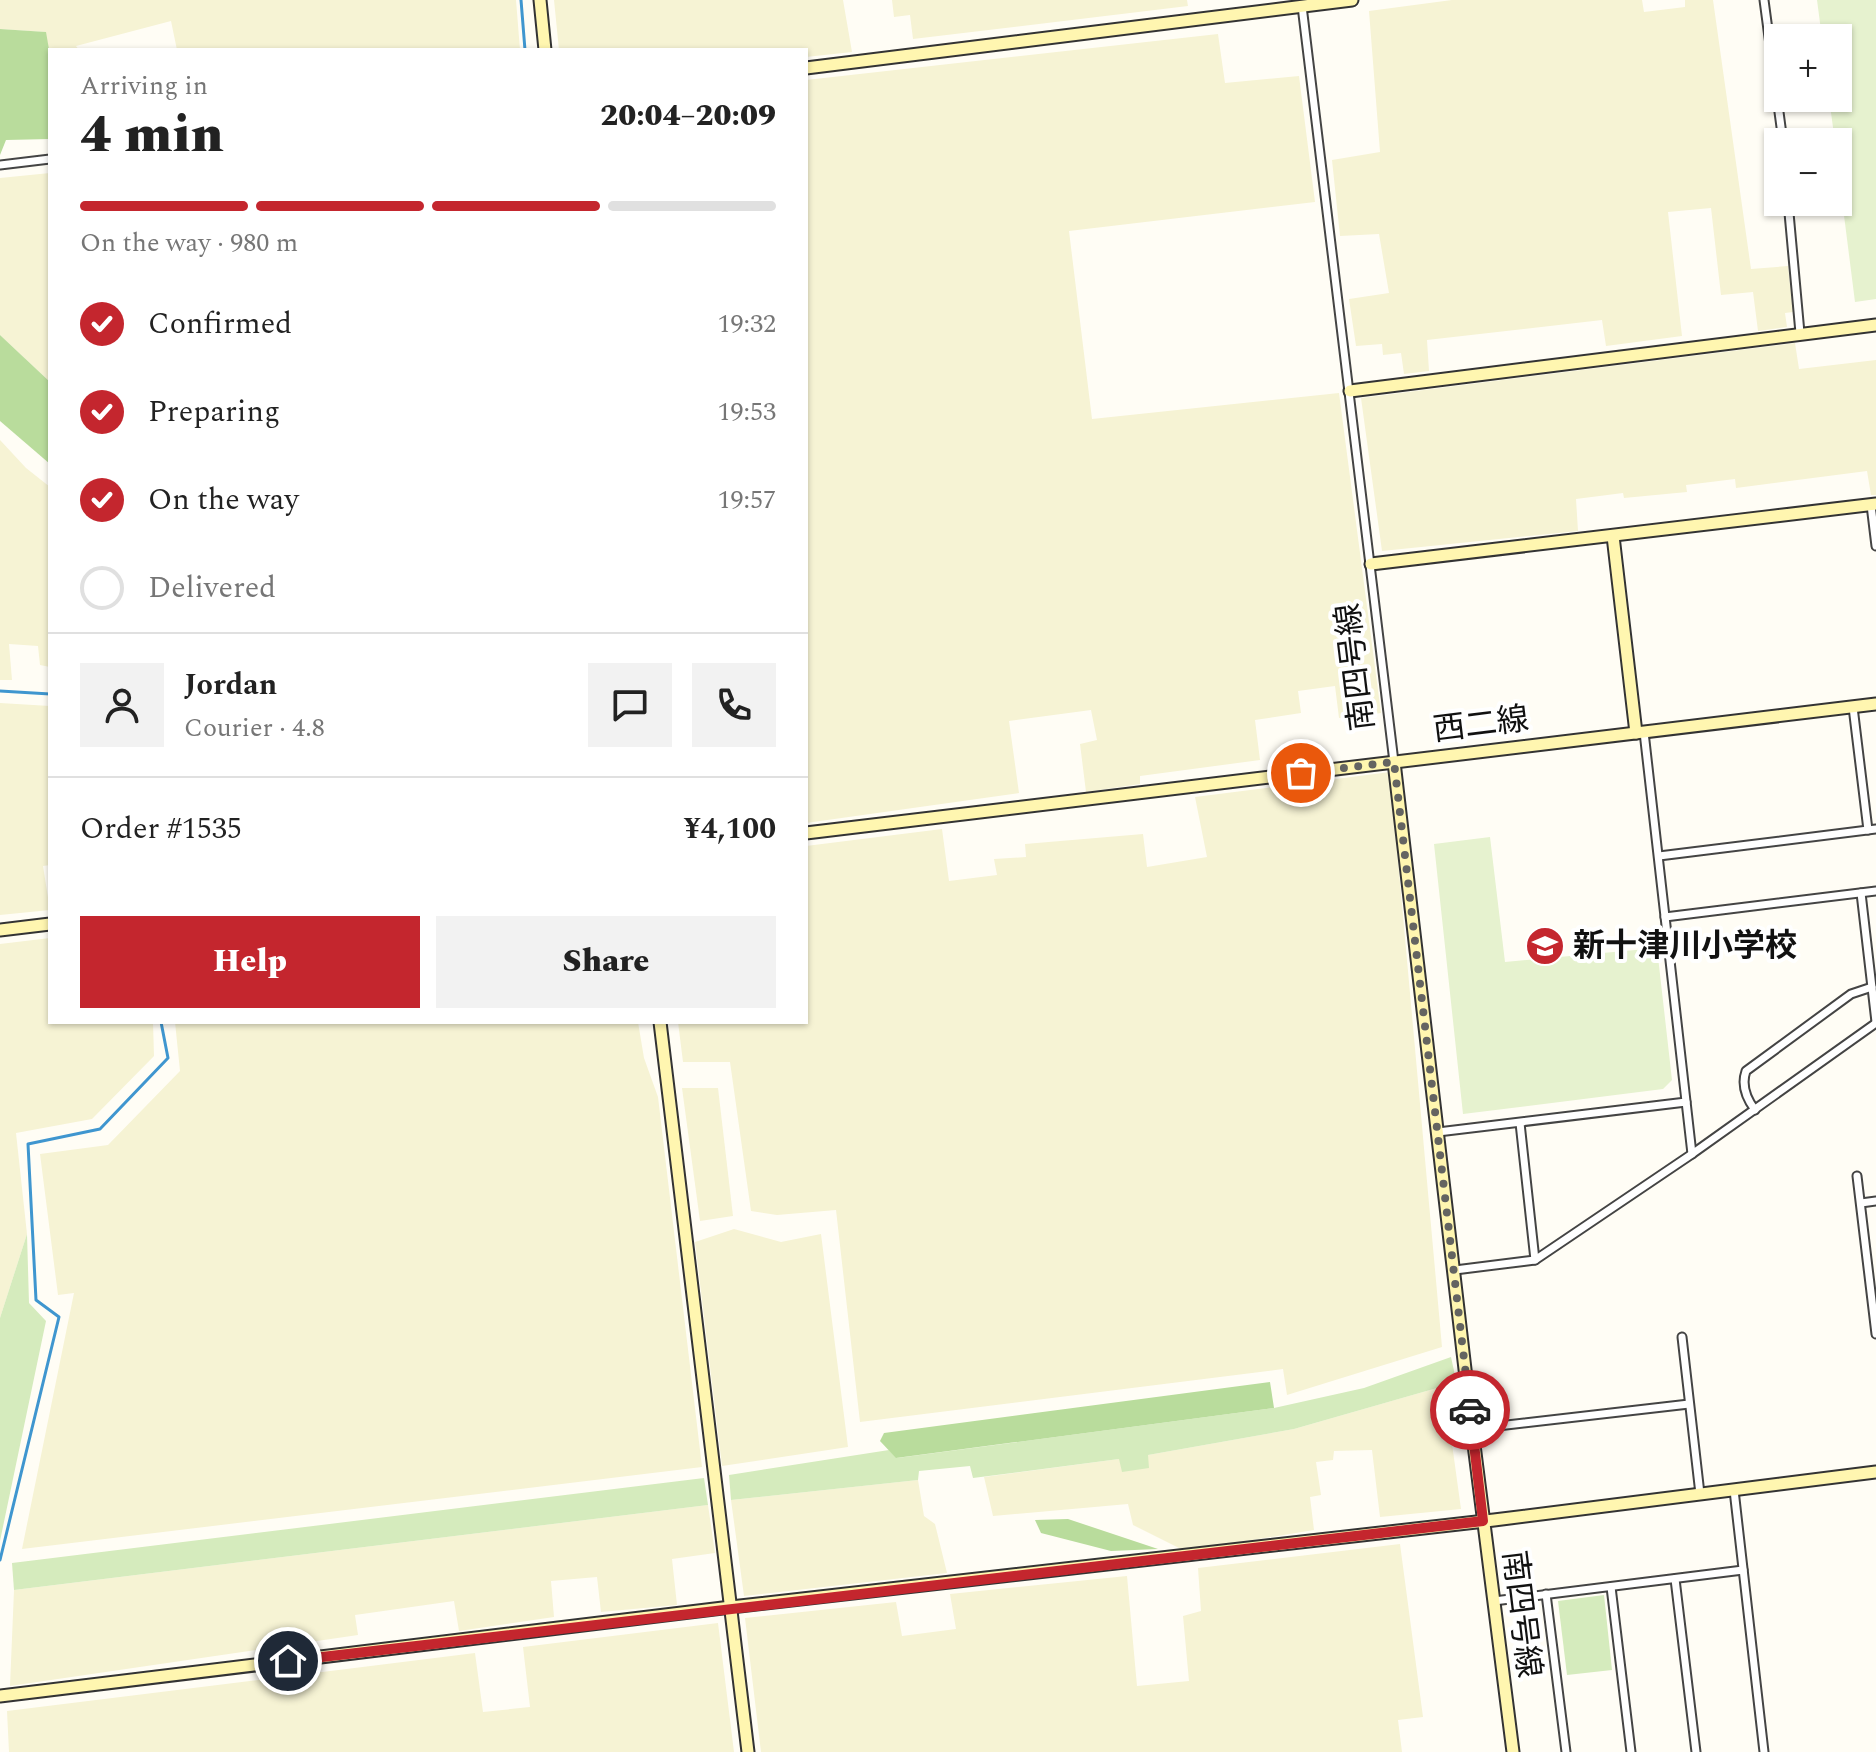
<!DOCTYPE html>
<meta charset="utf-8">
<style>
:root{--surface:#fff;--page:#f2f2f2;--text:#222;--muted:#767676;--line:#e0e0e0;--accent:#c4262e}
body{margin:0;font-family:Spectral,"Noto Sans JP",serif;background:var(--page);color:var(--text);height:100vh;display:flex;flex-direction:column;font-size:30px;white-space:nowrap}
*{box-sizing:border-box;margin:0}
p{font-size:26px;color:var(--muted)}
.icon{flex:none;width:44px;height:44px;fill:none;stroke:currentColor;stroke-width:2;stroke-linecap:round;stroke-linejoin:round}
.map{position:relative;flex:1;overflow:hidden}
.sheet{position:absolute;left:48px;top:48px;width:760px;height:976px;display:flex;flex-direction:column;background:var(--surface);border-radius:0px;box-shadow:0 2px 6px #0004}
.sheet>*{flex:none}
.controls{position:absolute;left:1764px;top:24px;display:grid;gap:16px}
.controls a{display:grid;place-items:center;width:88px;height:88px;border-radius:0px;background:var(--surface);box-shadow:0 2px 6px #0004;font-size:40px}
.pin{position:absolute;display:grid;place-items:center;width:68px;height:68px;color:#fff;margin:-34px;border:4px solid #fff;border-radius:50%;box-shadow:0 2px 8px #0007}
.courier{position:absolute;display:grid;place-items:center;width:80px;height:80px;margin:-40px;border:6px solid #c4262e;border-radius:50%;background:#fff;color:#222;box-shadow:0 2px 10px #0007}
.head em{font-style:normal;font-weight:800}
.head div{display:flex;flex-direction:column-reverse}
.head{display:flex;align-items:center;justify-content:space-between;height:136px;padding:0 32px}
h1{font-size:52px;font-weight:800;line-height:60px}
.bar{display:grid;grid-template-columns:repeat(4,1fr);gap:12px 8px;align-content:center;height:96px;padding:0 32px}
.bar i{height:10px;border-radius:6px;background:var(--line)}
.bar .selected{background:var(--accent)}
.bar p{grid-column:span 4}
.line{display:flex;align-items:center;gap:20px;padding:0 32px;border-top:2px solid var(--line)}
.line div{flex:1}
.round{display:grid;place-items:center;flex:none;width:84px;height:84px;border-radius:0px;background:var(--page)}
ol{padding:0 32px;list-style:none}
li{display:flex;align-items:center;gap:24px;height:88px}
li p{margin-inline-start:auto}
li .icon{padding:8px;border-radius:50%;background:var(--accent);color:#fff;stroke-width:4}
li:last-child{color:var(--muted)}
li i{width:44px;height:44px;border:4px solid var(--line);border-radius:50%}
.action{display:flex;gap:16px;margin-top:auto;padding:16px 32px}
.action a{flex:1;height:92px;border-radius:0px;background:var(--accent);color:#fff;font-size:32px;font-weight:800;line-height:92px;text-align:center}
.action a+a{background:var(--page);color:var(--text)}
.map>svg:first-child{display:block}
.farmland{fill:#f6f3d4}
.green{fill:#d5ebbd}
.forest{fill:#b9dc9c}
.pitch{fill:#e6f2cf}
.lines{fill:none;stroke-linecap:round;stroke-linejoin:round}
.stream{stroke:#3f96cf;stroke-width:3}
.street-casing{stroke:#444;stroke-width:11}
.secondary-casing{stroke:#333;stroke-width:15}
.street{stroke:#fff;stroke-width:7}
.secondary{stroke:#fff6b0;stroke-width:11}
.done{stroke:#646461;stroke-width:8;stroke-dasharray:0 14.4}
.route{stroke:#c4262e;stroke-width:10}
.labels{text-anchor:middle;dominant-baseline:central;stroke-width:8;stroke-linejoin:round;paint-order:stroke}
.street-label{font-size:32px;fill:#111;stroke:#fff}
.poi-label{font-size:32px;font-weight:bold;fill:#111;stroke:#fff;text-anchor:start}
</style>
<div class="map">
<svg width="1876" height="1752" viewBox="0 0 1876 1752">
<rect width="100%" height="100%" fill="#fffdf5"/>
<g class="farmland">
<polygon points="0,0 516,0 520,50 177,50 171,21 76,46 79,50 50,50 50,55 45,32 0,29"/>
<polygon points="554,0 843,0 852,52 806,57 806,50 559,50"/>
<polygon points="892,0 1187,0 1188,6 913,39 910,15 894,17"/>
<polygon points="1452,0 1642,0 1644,12 1685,7 1685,0 1713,0 1751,269 1788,266 1793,312 1785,313 1787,327 1758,331 1753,292 1721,295 1711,208 1668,212 1682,336 1606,346 1602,320 1427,340 1429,371 1404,374 1401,353 1383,355 1382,344 1356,346 1349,299 1389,293 1379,234 1340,236 1332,160 1380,152 1369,11"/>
<polygon points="1218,34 1225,83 1299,76 1315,202 1069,231 1092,419 1339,393 1381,713 1339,718 1335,686 1298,691 1301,713 1255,720 1260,760 1140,776 1140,784 1086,792 1080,744 1097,740 1091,710 1009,721 1019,793 806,823 806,80"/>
<polygon points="50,173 50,382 0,335 0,178"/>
<polygon points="1795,343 1799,369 1876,360 1876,495 1871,495 1867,471 1736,488 1735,479 1686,485 1687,492 1624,498 1623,493 1576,499 1578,531 1382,551 1361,398"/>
<polygon points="0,440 26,468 50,487 50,667 40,665 38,646 9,644 12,680 0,680"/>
<polygon points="0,703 50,706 50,865 43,866 50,910 0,915"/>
<polygon points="1390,772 1442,1347 1287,1395 1283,1369 860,1422 836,1210 777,1215 751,1211 730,1062 683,1062 678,1022 806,1022 806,846 942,829 949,881 997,875 994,859 1026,857 1025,844 1143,834 1147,867 1207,857 1195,797"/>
<polygon points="50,938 50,1022 153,1022 154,1056 92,1119 16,1133 27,1234 0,1318 0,944"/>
<polygon points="175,1022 638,1022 644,1058 658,1097 702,1467 22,1549 74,1293 58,1295 40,1154 108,1145 180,1071"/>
<polygon points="682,1088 718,1088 733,1216 700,1221"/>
<polygon points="734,1229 781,1242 821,1234 848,1447 722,1466 695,1242"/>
<polygon points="1444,1386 1461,1509 1380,1517 1372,1450 1334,1451 1333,1460 1316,1462 1321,1495 1310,1497 1314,1530 1185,1551 1133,1525 1128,1504 993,1516 984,1477 1119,1459 1148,1468 1148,1455 1294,1429"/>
<polygon points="918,1480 924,1516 935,1524 947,1573 744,1596 731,1500"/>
<polygon points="708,1505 715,1553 672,1559 677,1605 601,1612 597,1577 551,1581 554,1617 459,1631 454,1601 355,1615 358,1635 10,1686 14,1590"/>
<polygon points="1400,1544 1423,1717 1398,1720 1402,1752 761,1752 745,1618 896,1602 902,1636 956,1629 950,1594 1127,1576 1137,1686 1189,1681 1183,1616 1201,1611 1198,1568"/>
<polygon points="718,1623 734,1752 9,1752 7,1711 475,1653 483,1712 530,1707 523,1647"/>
</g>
<g class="green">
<polygon points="27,1234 29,1303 46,1321 0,1541 0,1318"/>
<polygon points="1451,1357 1456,1380 1444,1386 1294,1429 1148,1455 1149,1468 1122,1472 1119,1459 973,1478 970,1466 919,1471 918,1480 731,1500 729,1475 889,1450 897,1458 1274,1408 1364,1388"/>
<polygon points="704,1478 708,1505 14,1590 12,1563"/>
<polygon points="1604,1595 1612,1670 1567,1675 1558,1601"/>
</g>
<g class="forest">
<polygon points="0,29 46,32 50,55 50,139 6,140 0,155"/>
<polygon points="0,335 50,382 50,464 0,421"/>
<polygon points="1270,1382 1274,1408 896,1458 880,1441 884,1433"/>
<polygon points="1068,1519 1158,1549 1111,1551 1041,1533 1035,1520"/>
</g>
<g class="pitch">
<polygon points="1817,0 1876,0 1876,299 1855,302 1838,168 1838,142 1835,142 1829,98 1838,98 1838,38 1822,38"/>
<polygon points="1490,837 1505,962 1657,948 1672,1080 1663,1089 1463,1114 1434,844"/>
</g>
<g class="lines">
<g class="stream">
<polyline points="521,0 525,50"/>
<polyline points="0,691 50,694"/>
<polyline points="0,1560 59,1317 36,1300 28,1144 100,1129 168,1058 161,1022"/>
</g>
<g class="street-casing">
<g id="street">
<polyline points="1764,0 1783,142"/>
<polyline points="1302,6 1394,762"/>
<polyline points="0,165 50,159"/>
<polyline points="1788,202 1800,333"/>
<polyline points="1871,505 1876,546"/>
<polyline points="1853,707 1868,830"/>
<polyline points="1644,732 1692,1154"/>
<polyline points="1659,856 1876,829"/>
<polyline points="1861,893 1876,1022"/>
<polyline points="1665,917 1876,891"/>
<path d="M1755,1110C1746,1098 1741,1085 1746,1071L1851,994L1872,987"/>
<polyline points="1520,1123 1535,1260"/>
<polyline points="1438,1132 1686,1102"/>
<polyline points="1857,1176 1876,1334"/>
<polyline points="1861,1203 1876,1201"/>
<polyline points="1455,1270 1535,1260 1692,1154 1876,1023"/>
<polyline points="1682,1337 1700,1494"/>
<polyline points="1472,1429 1689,1404"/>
<polyline points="1734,1490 1764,1752"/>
<polyline points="1675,1579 1696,1752"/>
<polyline points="1611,1587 1631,1752"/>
<polyline points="1546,1594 1566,1752"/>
<polyline points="1494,1601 1743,1570"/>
</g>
</g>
<g class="secondary-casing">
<g id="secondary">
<polyline points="540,0 545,50"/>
<polyline points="806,68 1352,0"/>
<polyline points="1350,391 1876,325"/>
<polyline points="1613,536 1636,733"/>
<polyline points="1371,564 1876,504"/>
<polyline points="1394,762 1472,1429 1513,1752"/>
<polyline points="806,833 1876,704"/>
<polyline points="0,930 50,924"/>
<polyline points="660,1022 748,1752"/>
<polyline points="0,1696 731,1607 1494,1520 1876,1472"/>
</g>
</g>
<use href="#street" class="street"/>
<use href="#secondary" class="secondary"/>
</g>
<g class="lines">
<polyline class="done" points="1301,773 1394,762 1470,1410"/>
<polyline class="route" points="288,1661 1483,1521 1470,1410"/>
</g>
<defs>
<g id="school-disc" transform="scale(2)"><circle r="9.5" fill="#c4262e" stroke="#fff"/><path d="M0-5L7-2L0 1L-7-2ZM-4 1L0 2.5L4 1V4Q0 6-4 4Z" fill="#fff"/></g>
</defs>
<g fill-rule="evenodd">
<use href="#school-disc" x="1545" y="946"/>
</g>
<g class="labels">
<g class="street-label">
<text transform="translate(1356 667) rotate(-97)">南四号線</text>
<text transform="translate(1481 725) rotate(-7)">西二線</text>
<text transform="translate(1521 1614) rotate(83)">南四号線</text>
</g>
<g class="poi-label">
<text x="1573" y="946">新十津川小学校</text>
</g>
</g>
</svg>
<div class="controls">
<a>+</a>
<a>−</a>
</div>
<div class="pin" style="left:1301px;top:773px;background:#ea580c"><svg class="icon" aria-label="bag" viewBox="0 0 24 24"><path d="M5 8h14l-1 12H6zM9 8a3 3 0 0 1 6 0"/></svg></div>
<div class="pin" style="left:288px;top:1661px;background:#1f2937"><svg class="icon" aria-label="home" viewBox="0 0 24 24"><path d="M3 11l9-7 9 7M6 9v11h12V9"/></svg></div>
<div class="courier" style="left:1470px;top:1410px"><svg class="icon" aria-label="car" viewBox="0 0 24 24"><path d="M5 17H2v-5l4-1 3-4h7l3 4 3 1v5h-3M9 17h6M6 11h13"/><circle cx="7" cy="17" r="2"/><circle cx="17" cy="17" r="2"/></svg></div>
<section class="sheet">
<div class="head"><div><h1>4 min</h1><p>Arriving in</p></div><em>20:04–20:09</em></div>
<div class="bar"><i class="selected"></i><i class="selected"></i><i class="selected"></i><i></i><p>On the way · 980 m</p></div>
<ol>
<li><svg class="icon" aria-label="check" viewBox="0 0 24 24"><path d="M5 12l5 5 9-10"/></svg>Confirmed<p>19:32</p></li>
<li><svg class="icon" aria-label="check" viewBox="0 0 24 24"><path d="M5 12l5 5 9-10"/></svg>Preparing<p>19:53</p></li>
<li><svg class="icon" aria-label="check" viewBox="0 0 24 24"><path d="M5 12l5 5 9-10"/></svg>On the way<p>19:57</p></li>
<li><i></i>Delivered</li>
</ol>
<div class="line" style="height:144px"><a class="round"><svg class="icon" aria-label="person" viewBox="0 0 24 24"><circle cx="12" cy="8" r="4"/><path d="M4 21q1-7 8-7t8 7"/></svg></a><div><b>Jordan</b><p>Courier · 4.8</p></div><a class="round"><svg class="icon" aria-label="chat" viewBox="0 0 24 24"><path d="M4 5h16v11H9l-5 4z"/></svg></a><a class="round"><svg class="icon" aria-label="phone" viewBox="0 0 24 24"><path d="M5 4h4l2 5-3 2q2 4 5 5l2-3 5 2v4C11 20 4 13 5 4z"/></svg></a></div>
<div class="line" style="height:104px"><div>Order #1535</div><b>¥4,100</b></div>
<div class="action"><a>Help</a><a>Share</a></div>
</section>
</div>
